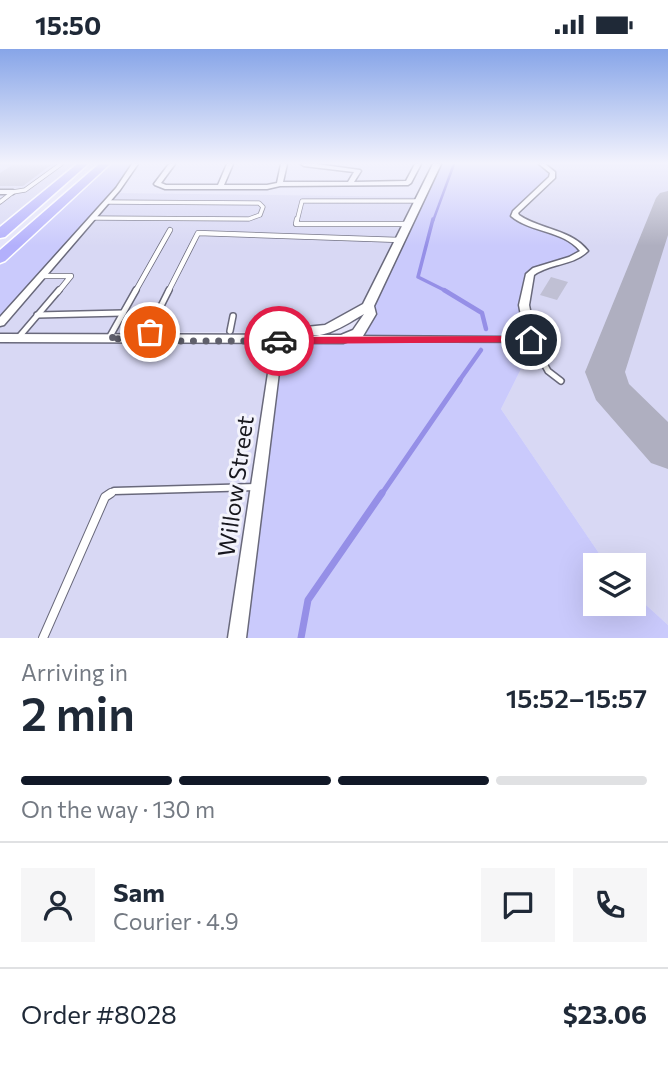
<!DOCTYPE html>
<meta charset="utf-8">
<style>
:root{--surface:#fff;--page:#f6f6f7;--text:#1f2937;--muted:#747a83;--line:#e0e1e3;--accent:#111827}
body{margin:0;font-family:Commissioner,sans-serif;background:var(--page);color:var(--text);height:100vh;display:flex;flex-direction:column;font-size:26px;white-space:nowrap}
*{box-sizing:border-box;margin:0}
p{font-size:23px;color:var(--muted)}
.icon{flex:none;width:38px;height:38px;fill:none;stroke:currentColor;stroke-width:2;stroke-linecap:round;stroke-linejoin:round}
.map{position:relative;height:589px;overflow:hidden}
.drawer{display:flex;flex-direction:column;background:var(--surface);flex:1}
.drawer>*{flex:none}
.tools{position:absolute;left:583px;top:504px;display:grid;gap:14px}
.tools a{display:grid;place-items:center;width:63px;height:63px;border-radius:0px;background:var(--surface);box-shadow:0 7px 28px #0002;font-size:35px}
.pin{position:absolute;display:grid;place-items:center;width:60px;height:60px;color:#fff;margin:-30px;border:4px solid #fff;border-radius:50%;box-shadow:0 2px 7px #0007}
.courier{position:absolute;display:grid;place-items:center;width:70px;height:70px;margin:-35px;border:5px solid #e11d48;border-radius:50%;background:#fff;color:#222;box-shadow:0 2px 9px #0007}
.headline em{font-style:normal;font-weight:600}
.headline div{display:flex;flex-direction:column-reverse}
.headline{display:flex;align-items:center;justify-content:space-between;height:119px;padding:0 21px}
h1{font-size:46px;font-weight:600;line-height:52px}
.bar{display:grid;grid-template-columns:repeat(4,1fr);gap:10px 7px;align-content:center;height:84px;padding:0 21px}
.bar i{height:9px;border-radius:5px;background:var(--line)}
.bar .on{background:var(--accent)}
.bar p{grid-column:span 4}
.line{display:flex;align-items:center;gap:18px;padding:0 21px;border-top:2px solid var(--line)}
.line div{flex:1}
.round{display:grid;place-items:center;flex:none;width:74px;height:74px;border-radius:0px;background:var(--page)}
.status{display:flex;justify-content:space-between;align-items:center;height:49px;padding:0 35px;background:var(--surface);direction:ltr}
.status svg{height:19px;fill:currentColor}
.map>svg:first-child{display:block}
.built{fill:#d8d8f4}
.green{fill:#cacafc}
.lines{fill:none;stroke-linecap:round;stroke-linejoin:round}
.stream-far4{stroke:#958fe7;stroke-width:2.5}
.stream-far3{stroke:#958fe7;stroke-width:3.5}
.stream-far2{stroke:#958fe7;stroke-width:4.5}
.stream-far1{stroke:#958fe7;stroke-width:5}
.stream{stroke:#958fe7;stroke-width:7}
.taxiway{fill:#afafc0;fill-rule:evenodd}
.building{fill:#c0c0d4}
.service-far4-casing{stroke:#69697b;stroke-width:5}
.service-far3-casing{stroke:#69697b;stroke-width:6}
.service-far2-casing{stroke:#69697b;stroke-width:8}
.service-far1-casing{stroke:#69697b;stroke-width:9}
.service-casing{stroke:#69697b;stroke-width:10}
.minor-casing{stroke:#69697b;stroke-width:3}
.tertiary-casing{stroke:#69697b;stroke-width:3}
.motorway-casing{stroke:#fff;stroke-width:3}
.service-far4{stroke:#fff;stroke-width:3.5}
.service-far3{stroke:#fff;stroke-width:4.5}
.service-far2{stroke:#fff;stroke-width:5}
.service-far1{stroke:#fff;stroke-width:6}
.service{stroke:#fff;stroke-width:8}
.minor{fill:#fff;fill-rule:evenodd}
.tertiary{fill:#fff;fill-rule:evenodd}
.motorway{fill:#b3b0fc;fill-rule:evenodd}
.route{fill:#e11d48}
.done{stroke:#5f5f6b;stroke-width:7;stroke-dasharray:0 12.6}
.labels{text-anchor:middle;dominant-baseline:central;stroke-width:6;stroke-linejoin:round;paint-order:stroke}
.near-street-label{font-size:23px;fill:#17171e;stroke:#f3f3fc}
</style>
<div class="status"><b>15:50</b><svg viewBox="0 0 49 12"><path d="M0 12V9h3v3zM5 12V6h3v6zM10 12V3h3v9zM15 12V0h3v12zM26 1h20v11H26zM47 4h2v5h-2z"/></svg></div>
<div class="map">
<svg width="668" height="589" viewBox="0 0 668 589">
<rect width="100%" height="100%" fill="#e5e5fa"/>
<g class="built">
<polygon points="0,115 83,115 0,185"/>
<polygon points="542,115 668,115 668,576 634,545 634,516 607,516 501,360 527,308 515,167"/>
<polygon points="114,144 420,148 368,257 316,283 156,283 113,289 278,291 237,589 0,589 0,274"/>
</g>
<g class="green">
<polygon points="105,115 135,115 118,140 0,274 0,209"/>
<polygon points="437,115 542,115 553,124 515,167 578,194 582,204 535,220 526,240 531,291 527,308 501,360 607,516 595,516 595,555 634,555 634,545 668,576 668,589 237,589 278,291 346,287 358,284"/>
</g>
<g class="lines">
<polyline class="stream-far4" points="433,172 454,115"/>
<polyline class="stream-far3" points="433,170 418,228 448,243"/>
<g class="stream-far2">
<polyline points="444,241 482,264 486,280"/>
<polyline points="459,332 481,301"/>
</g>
<polyline class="stream-far1" points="381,446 460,331"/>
<polyline class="stream" points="301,589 308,551 382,444"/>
<polygon class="taxiway" points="668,142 668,186 625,323 629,335 668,373 668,420 651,414 596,351 585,323 656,149 660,144"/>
</g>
<g class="building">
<polygon points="14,115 52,115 23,137 0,137 0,124"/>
<polygon points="551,228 568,233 557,251 540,246"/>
</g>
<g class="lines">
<g class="service-far4-casing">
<g id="service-far4">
<polyline points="0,153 13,143 25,141 61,115"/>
<polyline points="93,169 249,170 260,166 263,158 259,154 107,153"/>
<polyline points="297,172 302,152 419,152"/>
</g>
</g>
<g class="service-far3-casing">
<g id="service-far3">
<polyline points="297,170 296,175 408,175"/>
<polyline points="41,227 71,227 58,243"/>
<polyline points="135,243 170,181"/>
<polyline points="168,243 198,184 400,191"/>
</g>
</g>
<g class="service-far2-casing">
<g id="service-far2">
<polyline points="37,266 123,264"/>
<polyline points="230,282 233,267"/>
<polyline points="156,283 161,270 159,261 169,241"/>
<polyline points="18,289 59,241"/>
<polyline points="109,289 136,241"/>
<polyline points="531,291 548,322 561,332"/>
</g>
</g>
<g class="service-far1-casing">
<polyline id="service-far1" points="108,446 114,442 258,438"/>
</g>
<g class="service-casing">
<polyline id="service" points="43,589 105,448 111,444"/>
</g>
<g class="minor-casing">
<g id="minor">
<polygon points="132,115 138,115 120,141 4,276 0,277 0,268 116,139"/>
<polygon points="169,115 175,115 161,134 166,136 218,136 227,115 233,115 224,136 267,136 277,134 281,115 287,115 283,133 348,133 354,123 304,117 301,115 316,115 360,121 361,122 354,133 406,132 415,115 421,115 411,134 408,136 280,137 267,140 165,140 155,136 154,135"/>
<path d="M539,115H545L555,123V129L518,164L519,166C541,181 571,180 588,202C573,217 551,214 534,226L529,256L536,291L535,293L339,292L338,290L339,288L343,287L525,288L519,256L526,225L533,219L569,208L580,202C563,181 531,184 511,167L513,162L549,128L550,124Z"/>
<polygon points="0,141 13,141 16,143 13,145 0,145"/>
<polygon points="278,288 283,291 246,589 228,589 273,291"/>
</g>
</g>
<g class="tertiary-casing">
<path id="tertiary" d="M433,115H441L374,257L376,265L363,287L343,294L0,293V285L300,286H341L353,281L364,265C347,275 317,296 299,282L306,278L325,276L363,255Z"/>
</g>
<g class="motorway-casing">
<g id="motorway">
<polygon points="77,115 88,115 5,188 0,189 0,178"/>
<polygon points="99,115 110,115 5,212 0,214 0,201"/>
</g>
</g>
<use href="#service-far4" class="service-far4"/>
<use href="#service-far3" class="service-far3"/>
<use href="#service-far2" class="service-far2"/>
<use href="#service-far1" class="service-far1"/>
<use href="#service" class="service"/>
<use href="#minor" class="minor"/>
<use href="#tertiary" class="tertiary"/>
<use href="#motorway" class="motorway"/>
</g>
<linearGradient id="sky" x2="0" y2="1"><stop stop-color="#87a5e8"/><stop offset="0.58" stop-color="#f3f3fd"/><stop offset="1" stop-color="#f3f3fd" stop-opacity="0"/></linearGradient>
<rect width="668" height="197" fill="url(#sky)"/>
<polygon class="route" points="531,287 537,291 535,293 279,295 273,292 279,288"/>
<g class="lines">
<polyline class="done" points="150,283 109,289 146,292 279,292"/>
</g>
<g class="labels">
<g class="near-street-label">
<text transform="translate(235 437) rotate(-82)">Willow Street</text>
</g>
</g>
</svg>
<div class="tools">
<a><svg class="icon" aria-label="layers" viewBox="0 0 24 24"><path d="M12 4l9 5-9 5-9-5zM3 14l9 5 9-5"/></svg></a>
</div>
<div class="pin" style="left:150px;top:283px;background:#ea580c"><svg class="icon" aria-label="bag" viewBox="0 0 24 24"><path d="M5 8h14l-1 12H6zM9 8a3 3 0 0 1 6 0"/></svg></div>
<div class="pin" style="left:531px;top:291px;background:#1f2937"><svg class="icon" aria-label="home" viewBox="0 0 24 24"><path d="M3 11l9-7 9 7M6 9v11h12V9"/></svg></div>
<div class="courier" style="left:279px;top:292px"><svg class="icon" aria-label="car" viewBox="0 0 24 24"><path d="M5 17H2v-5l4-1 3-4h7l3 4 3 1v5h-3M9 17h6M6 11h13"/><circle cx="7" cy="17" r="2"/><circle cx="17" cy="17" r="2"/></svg></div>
</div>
<section class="drawer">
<div class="headline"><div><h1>2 min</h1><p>Arriving in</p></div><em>15:52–15:57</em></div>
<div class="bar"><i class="on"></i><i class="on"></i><i class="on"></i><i></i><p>On the way · 130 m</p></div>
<div class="line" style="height:126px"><a class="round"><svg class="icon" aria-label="person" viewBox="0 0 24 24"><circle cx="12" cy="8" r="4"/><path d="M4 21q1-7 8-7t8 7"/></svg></a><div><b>Sam</b><p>Courier · 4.9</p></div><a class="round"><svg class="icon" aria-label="chat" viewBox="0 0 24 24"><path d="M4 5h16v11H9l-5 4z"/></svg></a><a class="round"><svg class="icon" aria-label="phone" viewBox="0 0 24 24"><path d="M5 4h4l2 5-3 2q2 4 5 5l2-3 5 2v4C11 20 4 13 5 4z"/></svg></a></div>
<div class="line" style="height:91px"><div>Order #8028</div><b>$23.06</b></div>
</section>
